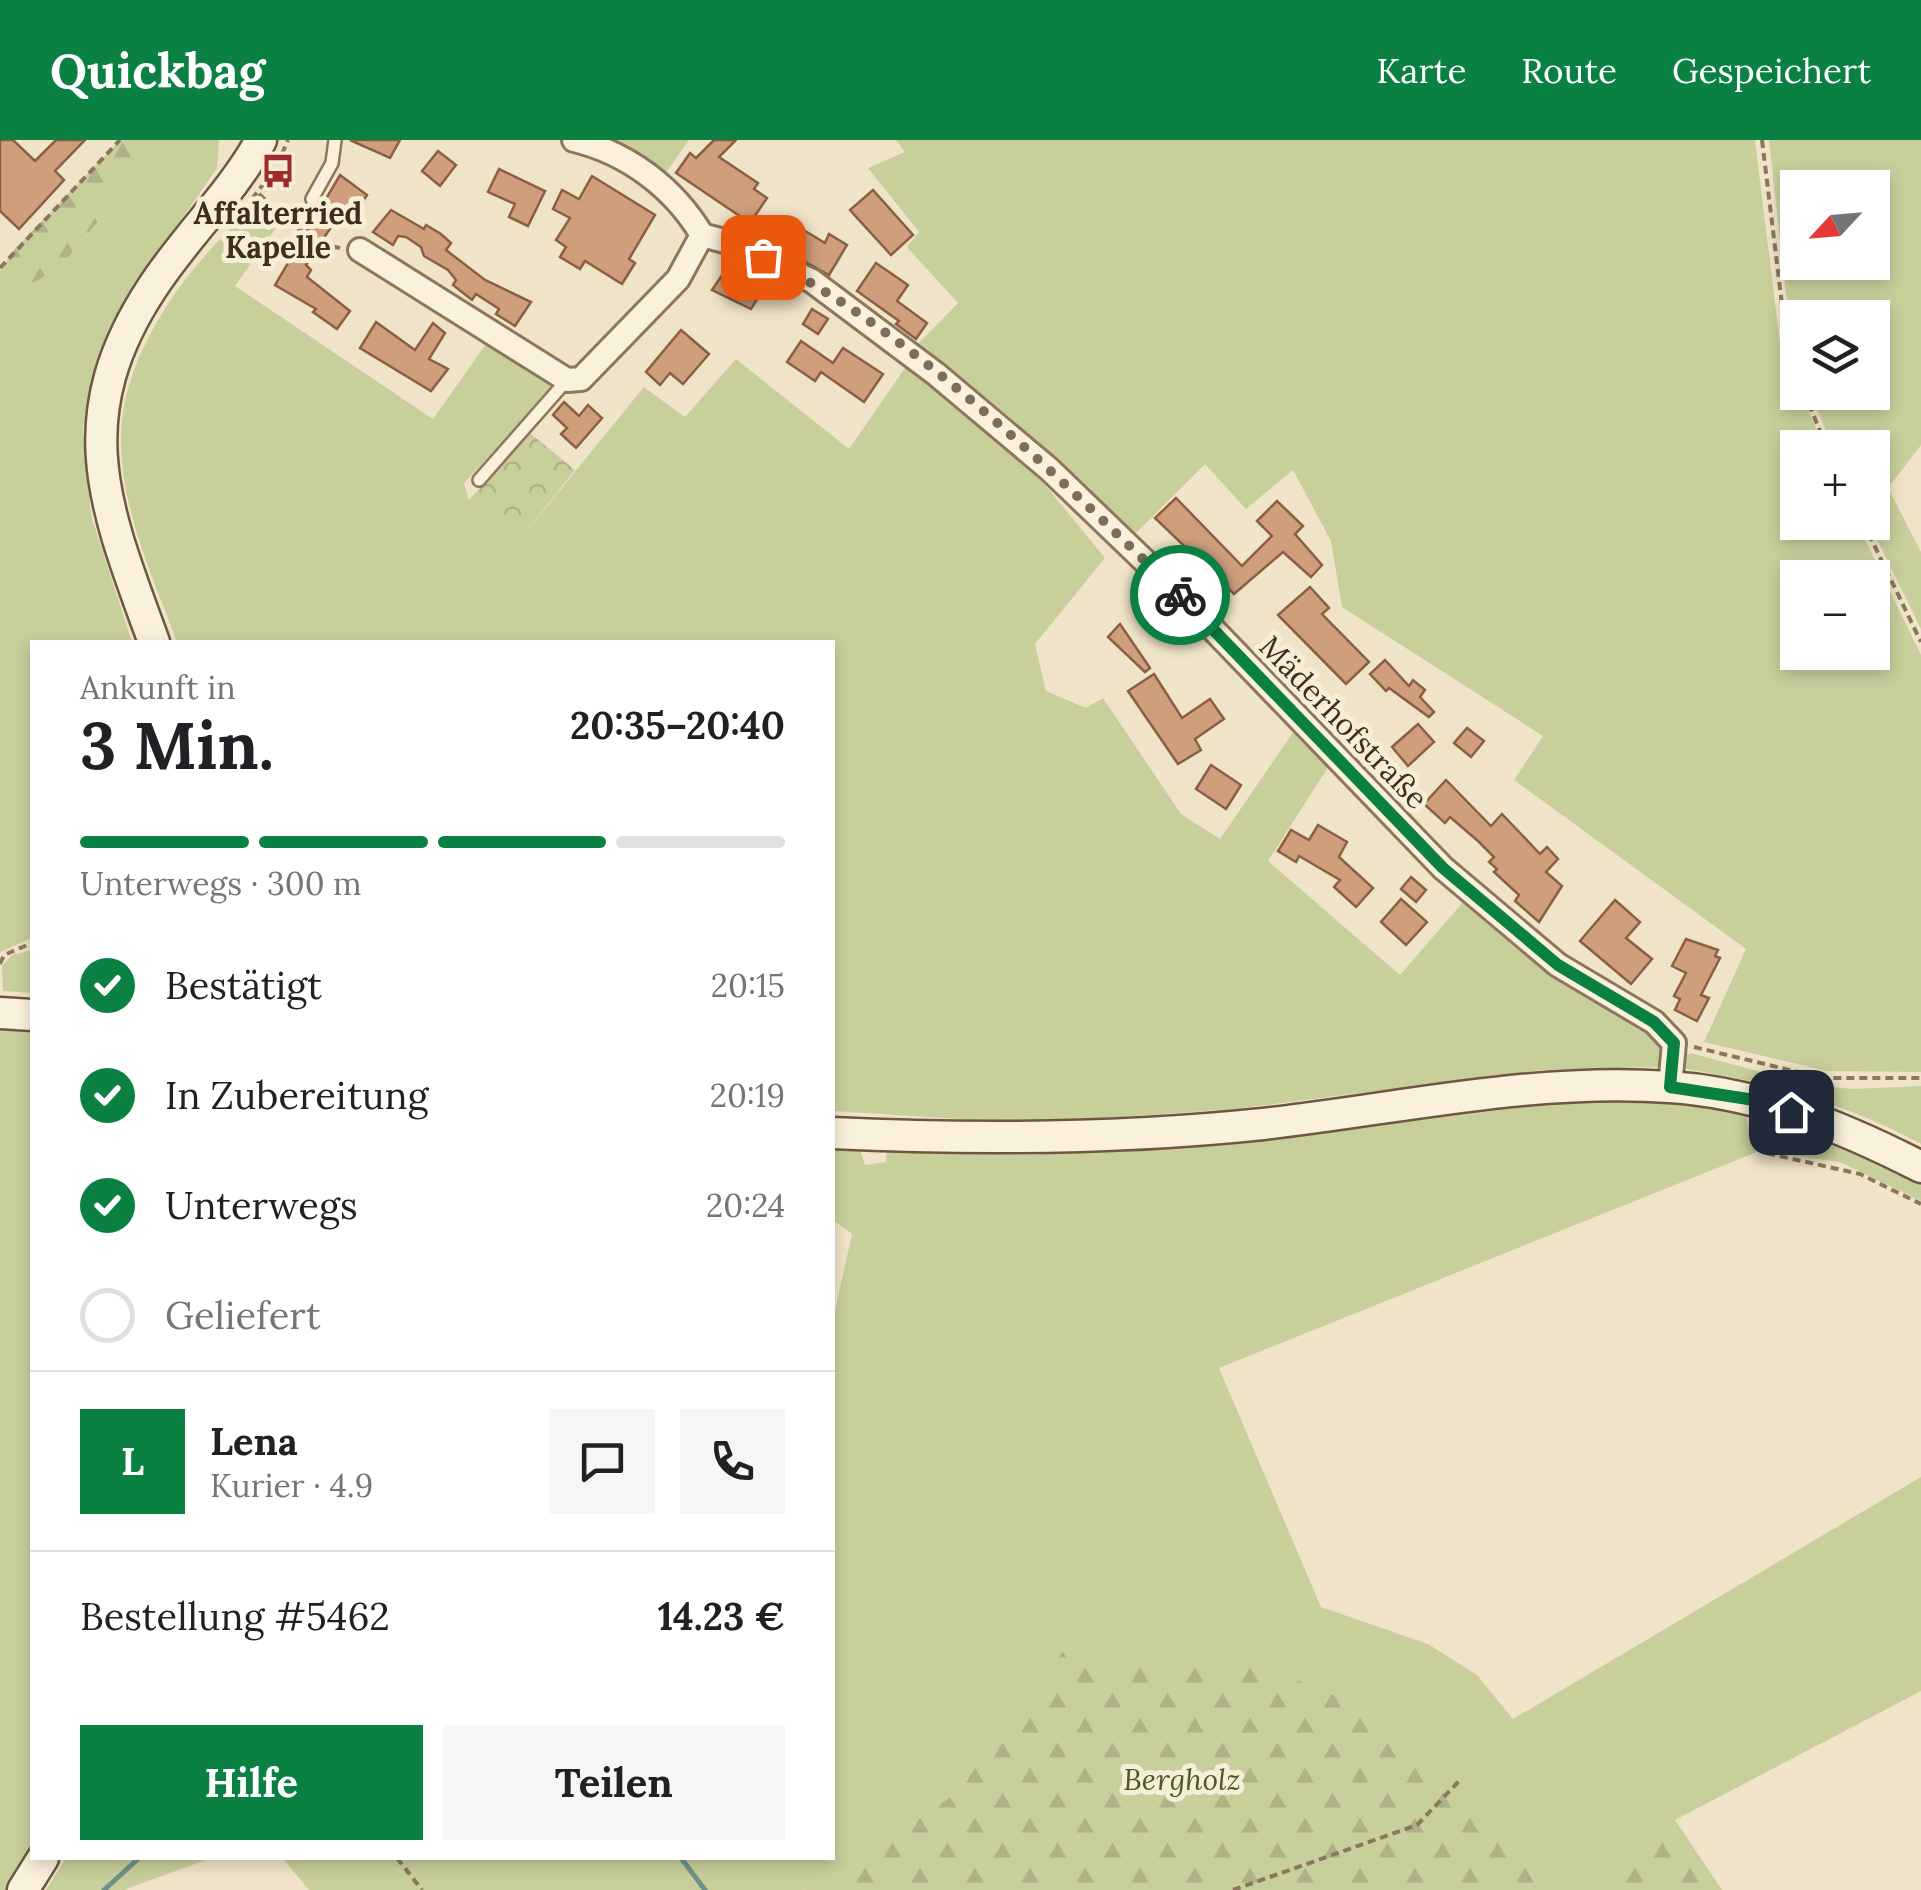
<!DOCTYPE html>
<html lang="de">
<meta charset="utf-8">
<style>
:root{--surface:#fff;--page:#f6f6f6;--text:#202124;--muted:#757577;--line:#e0e0e0;--accent:#0b8043}
body{margin:0;font-family:Lora,serif;background:var(--page);color:var(--text);height:100vh;display:flex;flex-direction:column;font-size:38px;white-space:nowrap}
*{box-sizing:border-box;margin:0}
p{font-size:32px;color:var(--muted)}
.icon{flex:none;width:55px;height:55px;fill:none;stroke:currentColor;stroke-width:2;stroke-linecap:round;stroke-linejoin:round}
.map{position:relative;flex:1;overflow:hidden}
.details{position:absolute;left:30px;top:500px;width:805px;height:1220px;display:flex;flex-direction:column;background:var(--surface);border-radius:0px;box-shadow:0 5px 15px #0003}
.details>*{flex:none}
.needle{width:65px;rotate:244deg}
.controls{position:absolute;left:1780px;top:30px;display:grid;gap:20px}
.controls a{display:grid;place-items:center;width:110px;height:110px;border-radius:0px;background:var(--surface);box-shadow:0 5px 15px #0003;font-size:50px}
.pin{position:absolute;display:grid;place-items:center;width:85px;height:85px;color:#fff;margin:-42px;border-radius:20px;box-shadow:0 5px 15px #0006}
.courier{position:absolute;display:grid;place-items:center;width:100px;height:100px;margin:-50px;border:8px solid #0b8043;border-radius:50%;background:#fff;color:#222;box-shadow:0 2px 12px #0007}
.overview em{font-style:normal;font-weight:700}
.overview div{display:flex;flex-direction:column-reverse}
.overview{display:flex;align-items:center;justify-content:space-between;height:170px;padding:0 50px}
h1{font-size:65px;font-weight:700;line-height:75px}
.bar{display:grid;grid-template-columns:repeat(4,1fr);gap:15px 10px;align-content:center;height:120px;padding:0 50px}
.bar i{height:12px;border-radius:8px;background:var(--line)}
.bar .current{background:var(--accent)}
.bar p{grid-column:span 4}
.line{display:flex;align-items:center;gap:25px;padding:0 50px;border-top:2px solid var(--line)}
.line div{flex:1}
.round{display:grid;place-items:center;flex:none;width:105px;height:105px;border-radius:0px;background:var(--page)}
ol{padding:0 50px;list-style:none}
li{display:flex;align-items:center;gap:30px;height:110px}
li p{margin-inline-start:auto}
li .icon{padding:10px;border-radius:50%;background:var(--accent);color:#fff;stroke-width:4}
li:last-child{color:var(--muted)}
li i{width:55px;height:55px;border:5px solid var(--line);border-radius:50%}
.cta{display:flex;gap:20px;margin-top:auto;padding:20px 50px}
.cta a{flex:1;height:115px;border-radius:0px;background:var(--accent);color:#fff;font-size:40px;font-weight:700;line-height:115px;text-align:center}
.cta a+a{background:var(--page);color:var(--text)}
header{display:flex;align-items:center;gap:60px;box-sizing:border-box;height:140px;padding:0 50px;background:var(--accent);color:#fff}
header strong{font-size:48px}
nav{display:flex;gap:55px;margin-inline-start:auto;font-size:35px}
.map>svg:first-child{display:block}
.grass{fill:#c9cf9b;fill-rule:evenodd}
.forest{fill:url(#forest-firs)}
.park{fill:url(#park-crowns)}
.lines{fill:none;stroke-linecap:round;stroke-linejoin:round}
.stream{stroke:#6f938a;stroke-width:5}
.building{fill:#cf9f7d;stroke:#8d5f41;stroke-width:2.5}
.lane-casing{stroke:#8d765c;stroke-width:16}
.street-casing{stroke:#8d765c;stroke-width:28}
.secondary-casing{stroke:#6f573f;stroke-width:35}
.path{stroke:#8d765c;stroke-width:4;stroke-dasharray:8 5;stroke-linecap:butt}
.lane{stroke:#faf1dc;stroke-width:11}
.street{stroke:#faf1dc;stroke-width:22}
.secondary{stroke:#faf1dc;stroke-width:30}
.done{stroke:#7c6e5b;stroke-width:10;stroke-dasharray:0 18}
.route{stroke:#0b8043;stroke-width:12}
.labels{text-anchor:middle;dominant-baseline:central;stroke-width:10;stroke-linejoin:round;paint-order:stroke}
.poi-label{font-size:30px;font-weight:bold;fill:#3d2e20;stroke:#f7eed8}
.street-label{font-size:30px;fill:#3d2e20;stroke:#f7eed8}
.park-label{font-size:30px;font-style:italic;fill:#4d5a26;stroke:#f7eed8}
</style>
<header>
<strong>Quickbag</strong>
<nav><a>Karte</a><a>Route</a><a>Gespeichert</a></nav>
</header>
<div class="map">
<svg width="1921" height="1750" viewBox="0 0 1921 1750">
<defs>
<pattern id="forest-firs" width="22" height="20" patternUnits="userSpaceOnUse" patternTransform="scale(2.5)"><rect width="22" height="20" fill="#c9cf9b"/><path d="M5 1l3.5 6h-7zM16 11l3.5 6h-7z" fill="#aeb285"/></pattern>
<pattern id="park-crowns" width="20" height="18" patternUnits="userSpaceOnUse" patternTransform="scale(2.5)"><rect width="20" height="18" fill="#c9cf9b"/><path d="M2 6a3 3 0 1 1 6 0M12 15a3 3 0 1 1 6 0" fill="none" stroke="#aeb285"/></pattern>
</defs>
<rect width="100%" height="100%" fill="#f0e4c8"/>
<g class="grass">
<polygon points="166,0 219,0 217,28 136,146 95,226 83,288 91,375 132,502 32,502 32,798 0,812 0,147 20,151 61,126"/>
<polygon points="613,0 689,0 665,34"/>
<path d="M896,0H1755L1780,204L1824,307L1798,308V382L1857,383L1921,515V932L1827,931L1704,902L1746,809L1514,640L1543,596L1342,467L1331,401L1293,330L1246,369L1205,324L1131,398L912,210L958,163L907,107L919,92L868,28L905,12ZM1798,438H1872V512H1798Z"/>
<path d="M1769,0H1921V305L1888,348L1921,412V489L1869,383L1872,382V308L1833,307L1810,253L1872,252V178H1798L1797,214L1786,156ZM1798,48H1872V122H1798Z"/>
<path d="M254,67L278,85L235,146L433,279L491,197L559,242L464,343L469,361L521,398L644,247L685,277L736,219L849,309L907,225L1036,334L1105,418L1035,504L1046,551L1086,568L1103,558L1181,674L1220,699L1298,585L1332,621L1268,721L1400,835L1464,761L1489,785L1645,887L1659,903L1663,923L1658,927L1542,930L1234,969L1106,978L990,981L833,971L832,502H177C153,437 119,366 121,294C124,208 192,120 254,67Z"/>
<polygon points="32,810 32,853 3,851 2,826 12,815"/>
<polygon points="0,889 32,893 32,1709 6,1750 0,1750"/>
<path d="M1691,913L1805,944L1852,949L1921,946V1004C1845,963 1764,940 1679,928L1680,918Z"/>
<polygon points="1573,961 1665,962 1745,973 1757,1012 1219,1228 1321,1467 1428,1504 1477,1535 1513,1579 1921,1337 1921,1551 1675,1680 1610,1735 1616,1750 1539,1750 1507,1682 1447,1629 1366,1568 1265,1527 1087,1529 1068,1506 956,1653 845,1731 803,1750 309,1750 282,1718 832,1718 832,1185 852,1094 833,1080 833,1008 860,1010 865,1025 886,1022 887,1010 1025,1015 1212,1006"/>
<path d="M1774,979C1825,996 1876,1015 1921,1044V1061L1840,1022L1774,1013L1768,998Z"/>
<polygon points="66,1718 211,1718 124,1750 46,1750"/>
</g>
<g class="forest">
<polygon points="120,0 166,0 61,126 20,151 0,147 0,131 15,109"/>
<polygon points="1068,1505 1087,1528 1265,1527 1366,1568 1447,1629 1507,1682 1539,1750 803,1750 845,1731 956,1653"/>
<polygon points="1675,1680 1722,1750 1616,1750 1609,1735"/>
</g>
<polygon class="park" points="530,293 575,330 521,398 468,361"/>
<g class="lines">
<g class="stream">
<polyline points="681,1718 705,1750"/>
<polyline points="104,1750 139,1718"/>
</g>
</g>
<g class="building">
<polygon points="0,0 13,0 35,21 56,0 85,0 55,31 64,40 19,89 0,71"/>
<polygon points="350,0 400,0 390,18"/>
<polygon points="714,0 736,0 719,17 758,43 754,49 767,58 750,83 676,33 690,13 696,18"/>
<polygon points="438,11 456,25 440,46 422,31"/>
<polygon points="499,29 545,51 528,86 509,77 515,64 488,52"/>
<polygon points="340,35 367,55 349,83 337,78 306,125 311,130 307,137 350,171 337,189 313,172 316,169 275,145"/>
<polygon points="592,36 655,75 629,119 635,123 622,144 585,121 580,129 560,117 566,107 556,100 570,78 553,69 562,50 579,59"/>
<polygon points="873,50 913,95 891,115 850,70"/>
<polygon points="391,70 424,89 426,85 441,94 451,103 446,110 485,140 531,162 515,186 496,174 499,169 476,154 472,160 453,145 456,140 448,130 424,116 421,107 406,97 398,96 393,105 373,92"/>
<polygon points="787,80 825,103 829,94 847,105 829,135 773,104"/>
<polygon points="731,122 766,145 751,169 712,150"/>
<polygon points="876,123 908,145 897,161 927,183 916,199 896,184 899,181 857,151"/>
<polygon points="812,169 828,179 818,194 803,184"/>
<polygon points="376,182 415,210 433,183 445,193 429,219 448,229 431,251 360,208"/>
<polygon points="681,190 709,214 683,244 670,233 660,245 646,232"/>
<polygon points="801,201 833,223 843,208 883,234 864,262 821,232 815,241 787,222"/>
<polygon points="564,262 579,276 588,265 602,278 576,308 561,294 567,288 553,275"/>
<polygon points="1176,358 1242,426 1272,396 1257,381 1277,361 1303,386 1295,394 1322,425 1311,437 1283,412 1234,454 1155,378"/>
<polygon points="1310,447 1329,468 1322,474 1369,522 1346,544 1278,475"/>
<polygon points="1120,484 1150,528 1145,532 1108,497"/>
<polygon points="1385,520 1409,546 1413,540 1425,550 1420,557 1434,572 1429,577 1389,548 1386,551 1370,534"/>
<polygon points="1154,534 1182,578 1210,559 1224,579 1195,599 1201,610 1178,624 1128,551"/>
<polygon points="1418,584 1434,602 1408,626 1392,607"/>
<polygon points="1467,588 1484,601 1471,617 1454,603"/>
<polygon points="1211,625 1241,645 1226,669 1196,649"/>
<polygon points="1446,640 1491,686 1502,674 1540,714 1547,707 1558,719 1546,732 1562,746 1539,782 1515,761 1519,755 1494,732 1497,729 1489,722 1494,717 1478,701 1450,677 1445,683 1424,664"/>
<polygon points="1318,685 1347,702 1339,717 1373,748 1356,767 1334,747 1340,740 1299,716 1296,722 1278,711 1291,690 1309,700"/>
<polygon points="1411,737 1426,750 1416,762 1401,749"/>
<polygon points="1401,759 1427,782 1406,805 1381,782"/>
<polygon points="1615,760 1640,782 1626,798 1652,819 1631,844 1580,801"/>
<polygon points="1686,799 1718,810 1715,816 1720,818 1701,855 1709,858 1697,881 1675,870 1680,859 1674,856 1686,833 1672,826"/>
</g>
<g class="lines">
<g class="lane-casing">
<g id="lane">
<polyline points="312,59 332,23 335,0"/>
<polyline points="479,340 567,240"/>
</g>
</g>
<g class="street-casing">
<g id="street">
<path d="M574,0C628,13 674,48 702,95"/>
<polyline points="702,95 735,104 812,141 936,234 1049,329 1182,457 1443,728 1558,825 1654,882 1674,903 1670,947"/>
<polyline points="360,110 567,240 581,239 678,139 702,95"/>
</g>
</g>
<g class="secondary-casing">
<g id="secondary">
<path d="M154,502C105,368 66,279 152,148C185,97 232,53 261,0"/>
<polyline points="0,873 32,875"/>
<path d="M832,993C977,1000 1119,999 1263,984C1397,969 1535,937 1670,947C1760,953 1843,987 1921,1027"/>
<polyline points="23,1750 43,1718"/>
</g>
</g>
<g class="path">
<polyline points="1762,0 1788,214 1798,236"/>
<polyline points="282,14 288,0"/>
<path d="M259,54C283,76 308,104 341,108"/>
<polyline points="252,59 267,39"/>
<polyline points="0,128 120,0"/>
<polyline points="1804,252 1827,308"/>
<polyline points="1863,382 1921,502"/>
<polyline points="0,824 4,815 32,803"/>
<polyline points="1694,907 1823,938 1921,938"/>
<polyline points="1760,989 1766,1013 1860,1034 1921,1064"/>
<polyline points="397,1718 422,1750"/>
<polyline points="1233,1750 1417,1685 1461,1639"/>
</g>
<use href="#lane" class="lane"/>
<use href="#street" class="street"/>
<use href="#secondary" class="secondary"/>
</g>
<g class="lines">
<path class="done" d="M763,117C913,191 1060,339 1180,455"/>
<polyline class="route" points="1180,455 1443,728 1558,825 1654,882 1674,903 1670,947 1748,959 1791,972"/>
</g>
<defs>
<g id="bus-bare" transform="scale(2.7)"><path d="M-5-6H5V4H4V6H2V4H-2V6H-4V4H-5ZM-3.5-4V0h7V-4ZM-3.5 1.2v1.5H-2V1.2ZM2 1.2v1.5H3.5V1.2Z" fill="#9e2a2b" stroke="#f7eed8" stroke-width="2.5" paint-order="stroke"/></g>
</defs>
<g fill-rule="evenodd">
<use href="#bus-bare" x="278" y="31"/>
</g>
<g class="labels">
<g class="poi-label">
<text x="278" y="73">Affalterried<tspan x="278" dy="34">Kapelle</tspan></text>
</g>
<g class="street-label">
<text transform="translate(1344 582) rotate(46)">Mäderhofstraße</text>
</g>
<g class="park-label">
<text x="1182" y="1639">Bergholz</text>
</g>
</g>
</svg>
<div class="controls">
<a><svg class="needle" viewBox="-14 -14 28 28"><path d="M0-13l5 13h-10z" fill="#e53935"/><path d="M0 13l5-13h-10z" fill="#757577"/></svg></a>
<a><svg class="icon" aria-label="layers" viewBox="0 0 24 24"><path d="M12 4l9 5-9 5-9-5zM3 14l9 5 9-5"/></svg></a>
<a>+</a>
<a>−</a>
</div>
<div class="pin" style="left:763px;top:117px;background:#ea580c"><svg class="icon" aria-label="bag" viewBox="0 0 24 24"><path d="M5 8h14l-1 12H6zM9 8a3 3 0 0 1 6 0"/></svg></div>
<div class="pin" style="left:1791px;top:972px;background:#1f2937"><svg class="icon" aria-label="home" viewBox="0 0 24 24"><path d="M3 11l9-7 9 7M6 9v11h12V9"/></svg></div>
<div class="courier" style="left:1180px;top:455px"><svg class="icon" aria-label="bike" viewBox="0 0 24 24"><circle cx="6" cy="16" r="4"/><circle cx="18" cy="16" r="4"/><path d="M6 16l4-8h5l3 8M10 8l3 8H6M13 5h3"/></svg></div>
<section class="details">
<div class="overview"><div><h1>3 Min.</h1><p>Ankunft in</p></div><em>20:35–20:40</em></div>
<div class="bar"><i class="current"></i><i class="current"></i><i class="current"></i><i></i><p>Unterwegs · 300 m</p></div>
<ol>
<li><svg class="icon" aria-label="check" viewBox="0 0 24 24"><path d="M5 12l5 5 9-10"/></svg>Bestätigt<p>20:15</p></li>
<li><svg class="icon" aria-label="check" viewBox="0 0 24 24"><path d="M5 12l5 5 9-10"/></svg>In Zubereitung<p>20:19</p></li>
<li><svg class="icon" aria-label="check" viewBox="0 0 24 24"><path d="M5 12l5 5 9-10"/></svg>Unterwegs<p>20:24</p></li>
<li><i></i>Geliefert</li>
</ol>
<div class="line" style="height:180px"><b class="round" style="background:var(--accent);color:#fff">L</b><div><b>Lena</b><p>Kurier · 4.9</p></div><a class="round"><svg class="icon" aria-label="chat" viewBox="0 0 24 24"><path d="M4 5h16v11H9l-5 4z"/></svg></a><a class="round"><svg class="icon" aria-label="phone" viewBox="0 0 24 24"><path d="M5 4h4l2 5-3 2q2 4 5 5l2-3 5 2v4C11 20 4 13 5 4z"/></svg></a></div>
<div class="line" style="height:130px"><div>Bestellung #5462</div><b>14.23 €</b></div>
<div class="cta"><a>Hilfe</a><a>Teilen</a></div>
</section>
</div>
